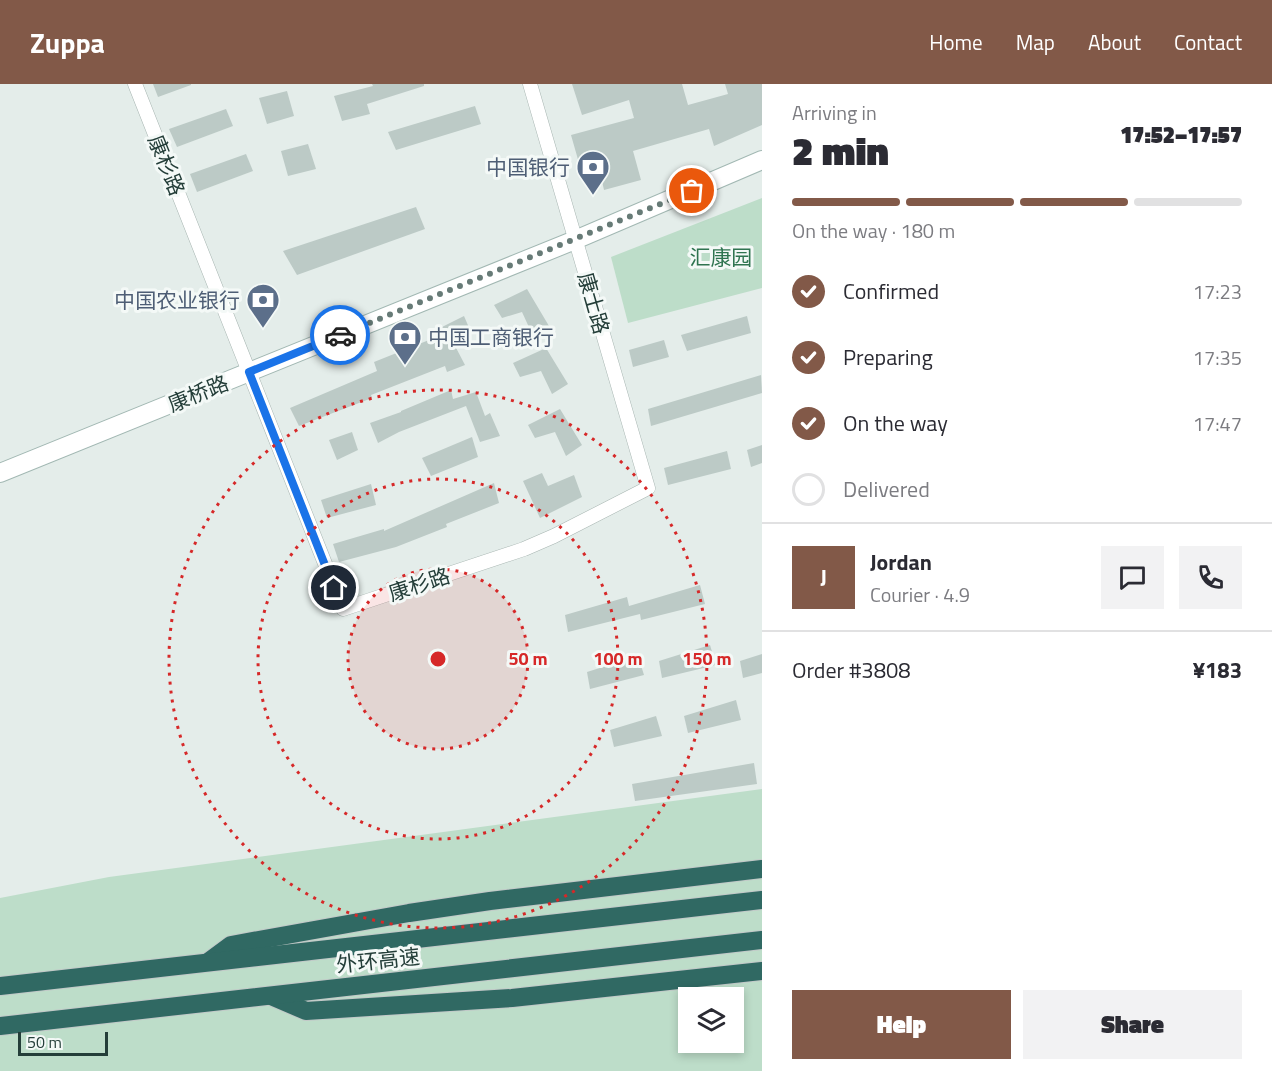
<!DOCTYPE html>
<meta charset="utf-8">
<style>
:root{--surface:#fff;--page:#f2f2f3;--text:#2b2b33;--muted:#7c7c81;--line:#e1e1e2;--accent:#825948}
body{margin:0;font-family:"Titillium Web","Noto Sans SC",sans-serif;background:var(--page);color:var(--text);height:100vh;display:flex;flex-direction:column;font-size:22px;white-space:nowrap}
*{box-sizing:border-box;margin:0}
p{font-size:20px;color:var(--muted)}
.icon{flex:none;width:33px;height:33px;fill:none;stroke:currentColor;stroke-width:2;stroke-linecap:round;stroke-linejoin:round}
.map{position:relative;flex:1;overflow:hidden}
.panel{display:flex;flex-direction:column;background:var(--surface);width:510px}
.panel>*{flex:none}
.fabs{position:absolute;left:678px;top:903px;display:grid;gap:12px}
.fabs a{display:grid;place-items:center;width:66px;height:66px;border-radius:0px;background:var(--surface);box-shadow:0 3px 9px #0003;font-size:30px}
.scale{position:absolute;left:18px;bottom:15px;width:90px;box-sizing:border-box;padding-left:6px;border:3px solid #243e39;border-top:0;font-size:16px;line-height:21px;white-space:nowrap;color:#243e39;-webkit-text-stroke:4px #f4f9f7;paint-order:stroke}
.pin{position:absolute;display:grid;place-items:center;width:51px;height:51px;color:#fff;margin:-26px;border:3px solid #fff;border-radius:50%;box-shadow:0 2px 6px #0007}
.courier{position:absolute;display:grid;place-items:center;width:60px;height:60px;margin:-30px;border:4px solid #1a73e8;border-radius:50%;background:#fff;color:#222;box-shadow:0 2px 8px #0007}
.overview em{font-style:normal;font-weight:800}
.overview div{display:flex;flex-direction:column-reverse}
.overview{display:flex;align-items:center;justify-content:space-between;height:102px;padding:0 30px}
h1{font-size:39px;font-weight:800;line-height:45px}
.bar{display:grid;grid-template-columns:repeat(4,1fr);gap:9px 6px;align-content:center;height:72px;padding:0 30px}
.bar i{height:8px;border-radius:4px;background:var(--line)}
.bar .selected{background:var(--accent)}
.bar p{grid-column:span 4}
.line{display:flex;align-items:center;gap:15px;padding:0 30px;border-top:2px solid var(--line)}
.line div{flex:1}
.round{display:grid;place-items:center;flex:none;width:63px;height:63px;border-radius:0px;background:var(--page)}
ol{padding:0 30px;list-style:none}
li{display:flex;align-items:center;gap:18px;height:66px}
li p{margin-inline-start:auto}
li .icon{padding:6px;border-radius:50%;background:var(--accent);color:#fff;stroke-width:4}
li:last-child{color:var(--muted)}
li i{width:33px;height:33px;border:3px solid var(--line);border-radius:50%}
.primary-button{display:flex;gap:12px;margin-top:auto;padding:12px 30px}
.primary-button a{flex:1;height:69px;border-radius:0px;background:var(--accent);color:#fff;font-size:24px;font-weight:800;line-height:69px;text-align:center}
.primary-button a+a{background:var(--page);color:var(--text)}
header{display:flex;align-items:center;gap:36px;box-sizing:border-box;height:84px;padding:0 30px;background:var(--accent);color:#fff}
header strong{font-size:28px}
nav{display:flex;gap:33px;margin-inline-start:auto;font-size:21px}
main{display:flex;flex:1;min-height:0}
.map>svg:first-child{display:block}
.green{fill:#bdddc9;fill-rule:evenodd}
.building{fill:#bccac6}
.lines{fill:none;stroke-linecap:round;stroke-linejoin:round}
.street-casing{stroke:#a7b5b1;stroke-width:15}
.secondary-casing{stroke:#a2b8b3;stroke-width:20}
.highway-casing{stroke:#c2c9c8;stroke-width:20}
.street{stroke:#fff;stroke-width:14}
.secondary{stroke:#fff;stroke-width:18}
.highway{stroke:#306963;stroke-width:18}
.done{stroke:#677b77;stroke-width:6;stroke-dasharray:0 10.8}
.route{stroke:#1a73e8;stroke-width:8}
.ring{fill:none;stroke:#d62828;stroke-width:3;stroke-dasharray:3 6}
.labels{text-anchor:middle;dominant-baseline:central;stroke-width:6;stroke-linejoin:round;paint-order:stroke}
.street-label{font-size:21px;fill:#243e39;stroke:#f4f9f7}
.service-label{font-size:21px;fill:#4e5e75;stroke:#f4f9f7;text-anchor:end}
.park-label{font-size:21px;fill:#2f7450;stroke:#f4f9f7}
.centre{fill:#d62828;stroke:#f4f9f7;stroke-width:3}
.ring-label{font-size:18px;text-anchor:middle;font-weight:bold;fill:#d62828;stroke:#f4f9f7;stroke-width:6;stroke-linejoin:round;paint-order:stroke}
</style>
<header>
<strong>Zuppa</strong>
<nav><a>Home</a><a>Map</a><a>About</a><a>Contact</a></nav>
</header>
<main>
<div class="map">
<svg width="762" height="987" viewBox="0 0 762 987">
<rect width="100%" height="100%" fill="#e4edea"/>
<g class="green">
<polygon points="762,114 762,204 628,239 611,173"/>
<path d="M762,705V987H0V814L109,793ZM688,914H734V958H688Z"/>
</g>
<g class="building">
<polygon points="153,0 191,0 191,1 158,13"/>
<polygon points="372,0 424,0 424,2 367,20 370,30 342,37 334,12 373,2"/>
<polygon points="572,0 682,0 688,21 728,10 725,0 762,0 762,41 714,62 709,45 633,67 641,96 604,106 600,88 583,93 571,51 634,34 629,16 582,31"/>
<polygon points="287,7 294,32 267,40 259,14"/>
<polygon points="475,22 481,40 396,66 388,48"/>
<polygon points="226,25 233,42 177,63 169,45"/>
<polygon points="308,60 316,85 288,92 281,67"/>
<polygon points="246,70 253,87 197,108 190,90"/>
<polygon points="416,123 425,145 297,191 283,167"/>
<polygon points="527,205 549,242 533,252 522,228 502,234 494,221"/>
<polygon points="464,232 470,246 453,258 465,281 447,288 445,282 371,311 372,314 299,342 290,324 377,287 374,278 434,254 432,248"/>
<polygon points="747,232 751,249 687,267 681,251"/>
<polygon points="664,256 669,273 633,283 629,266"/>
<polygon points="546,264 568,300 552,310 541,287 520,293 513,279"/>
<polygon points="761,291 762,309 651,342 648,325"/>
<polygon points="451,306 453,315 476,308 485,332 490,329 500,352 480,358 466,322 399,348 378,359 370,339 401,328 401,327"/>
<polygon points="560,325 582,361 566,372 555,348 535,354 528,341"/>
<polygon points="352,348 358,366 337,376 329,356"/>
<polygon points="472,353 478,373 431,392 422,374"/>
<polygon points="762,361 762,379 751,383 747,366"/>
<polygon points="727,367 731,385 668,401 664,384"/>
<polygon points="542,389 548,402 574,391 582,413 540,434 523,397"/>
<polygon points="494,399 499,419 446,440 447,443 396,463 339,478 333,460 384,445 384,447"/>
<polygon points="371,400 376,421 327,434 321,416"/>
<polygon points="700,501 705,520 641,536 640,530 568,548 565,531 627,513 629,522"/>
<polygon points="710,561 716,581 662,594 659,577"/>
<polygon points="762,570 762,589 743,594 740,577"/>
<polygon points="638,572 644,591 590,605 587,588"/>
<polygon points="736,616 741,636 688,649 684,632"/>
<polygon points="656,632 662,652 614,663 610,646"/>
<polygon points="754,679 757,700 635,717 632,700"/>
</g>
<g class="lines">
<g class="street-casing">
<polyline id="street" points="135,0 343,525 524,465 554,452 648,404 530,0"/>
</g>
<g class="secondary-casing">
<polyline id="secondary" points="0,389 575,156 762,76"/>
</g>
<g class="highway-casing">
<g id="highway">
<polyline points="208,878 231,861 409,829 490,817 762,785"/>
<polyline points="0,902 762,816"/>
<polyline points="271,912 306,927 512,914 762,887"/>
<polyline points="0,942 762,856"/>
</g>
</g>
<use href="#street" class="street"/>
<use href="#secondary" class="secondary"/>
<use href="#highway" class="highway"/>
</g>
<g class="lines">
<polyline class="done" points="340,251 692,107"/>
<polyline class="route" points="334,504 249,288 340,251"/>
</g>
<circle cx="438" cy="575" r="90" fill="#d62828" fill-opacity=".12"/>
<g class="ring">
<circle cx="438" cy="575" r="90"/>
<circle cx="438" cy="575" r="180"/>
<circle cx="438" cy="575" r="269"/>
</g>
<defs>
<g id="bank-pin" transform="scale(1.725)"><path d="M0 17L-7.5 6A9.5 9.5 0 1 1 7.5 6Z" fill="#5c6f8a" stroke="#f4f9f7"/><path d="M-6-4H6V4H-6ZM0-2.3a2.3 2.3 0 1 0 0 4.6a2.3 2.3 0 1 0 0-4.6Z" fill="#fff"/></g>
</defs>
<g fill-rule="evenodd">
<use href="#bank-pin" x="593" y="83"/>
<use href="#bank-pin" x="263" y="216"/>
<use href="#bank-pin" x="405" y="253"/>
</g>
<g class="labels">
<g class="street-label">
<text transform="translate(167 81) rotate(68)">康杉路</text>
<text transform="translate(594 219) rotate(74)">康士路</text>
<text transform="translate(198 309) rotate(-22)">康桥路</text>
<text transform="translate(419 500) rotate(-18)">康杉路</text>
<text transform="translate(378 876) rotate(-6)">外环高速</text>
</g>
<g class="service-label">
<text x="570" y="83">中国银行</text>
<text x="240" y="216">中国农业银行</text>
<text x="428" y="253" text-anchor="start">中国工商银行</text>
</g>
<g class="park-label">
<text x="721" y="173">汇康园</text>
</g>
</g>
<circle cx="438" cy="575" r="9" class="centre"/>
<g class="ring-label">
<text x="528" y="581">50 m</text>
<text x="618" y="581">100 m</text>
<text x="707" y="581">150 m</text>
</g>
</svg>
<div class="fabs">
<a><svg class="icon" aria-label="layers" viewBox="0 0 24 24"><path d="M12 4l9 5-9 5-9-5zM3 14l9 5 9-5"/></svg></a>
</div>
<div class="scale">50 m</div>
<div class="pin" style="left:692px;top:107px;background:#ea580c"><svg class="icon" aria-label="bag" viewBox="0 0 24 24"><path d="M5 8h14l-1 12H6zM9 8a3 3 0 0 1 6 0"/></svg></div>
<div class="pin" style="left:334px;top:504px;background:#1f2937"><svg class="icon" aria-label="home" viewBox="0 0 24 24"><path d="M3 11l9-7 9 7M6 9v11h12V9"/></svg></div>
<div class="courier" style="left:340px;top:251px"><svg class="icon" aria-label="car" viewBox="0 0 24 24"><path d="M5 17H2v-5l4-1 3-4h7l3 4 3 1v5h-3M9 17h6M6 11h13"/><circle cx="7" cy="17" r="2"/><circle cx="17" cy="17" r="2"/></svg></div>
</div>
<section class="panel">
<div class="overview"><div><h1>2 min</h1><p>Arriving in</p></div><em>17:52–17:57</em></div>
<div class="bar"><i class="selected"></i><i class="selected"></i><i class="selected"></i><i></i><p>On the way · 180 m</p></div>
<ol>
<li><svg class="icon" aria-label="check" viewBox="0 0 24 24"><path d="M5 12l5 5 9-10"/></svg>Confirmed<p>17:23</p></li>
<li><svg class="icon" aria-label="check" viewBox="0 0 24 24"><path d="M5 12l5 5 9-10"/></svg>Preparing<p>17:35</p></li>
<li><svg class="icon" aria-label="check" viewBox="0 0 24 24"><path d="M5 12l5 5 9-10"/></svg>On the way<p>17:47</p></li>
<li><i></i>Delivered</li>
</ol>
<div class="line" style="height:108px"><b class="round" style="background:var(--accent);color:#fff">J</b><div><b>Jordan</b><p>Courier · 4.9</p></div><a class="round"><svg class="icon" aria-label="chat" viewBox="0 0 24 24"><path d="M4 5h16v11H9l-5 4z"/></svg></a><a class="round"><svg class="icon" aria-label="phone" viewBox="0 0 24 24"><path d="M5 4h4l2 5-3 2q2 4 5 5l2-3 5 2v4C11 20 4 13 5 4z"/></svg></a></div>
<div class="line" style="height:78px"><div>Order #3808</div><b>¥183</b></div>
<div class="primary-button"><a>Help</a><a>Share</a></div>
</section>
</main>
